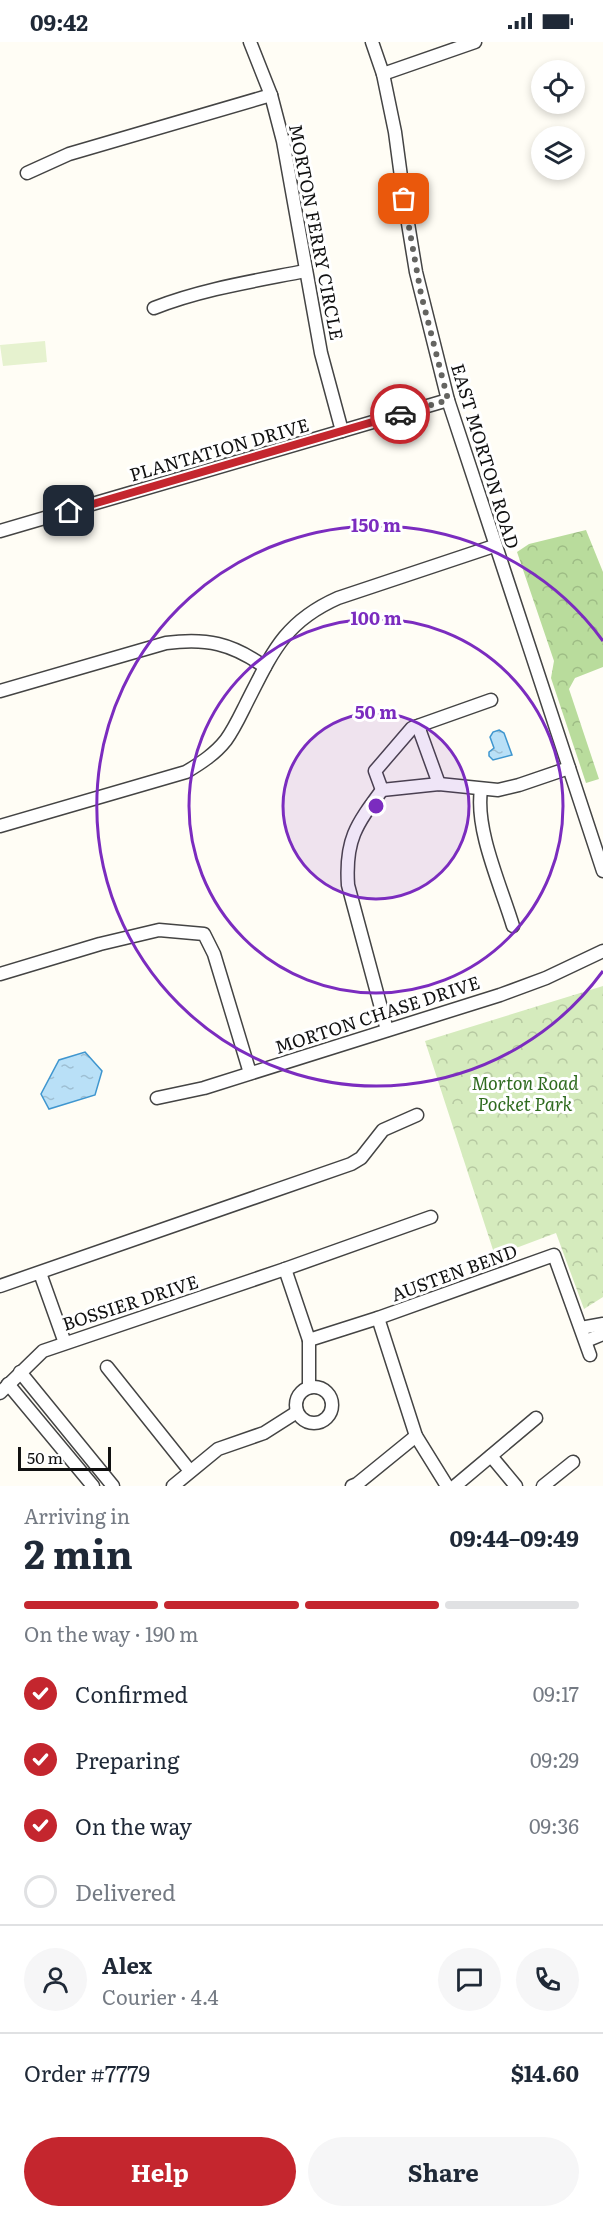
<!DOCTYPE html>
<meta charset="utf-8">
<style>
:root{--surface:#fff;--page:#f6f6f7;--text:#1f2937;--muted:#747a83;--line:#e0e1e3;--accent:#c4262e}
body{margin:0;font-family:Literata,serif;background:var(--page);color:var(--text);height:100vh;display:flex;flex-direction:column;font-size:22px;white-space:nowrap}
*{box-sizing:border-box;margin:0}
p{font-size:20px;color:var(--muted)}
.icon{flex:none;width:33px;height:33px;fill:none;stroke:currentColor;stroke-width:2;stroke-linecap:round;stroke-linejoin:round}
.map{position:relative;height:1444px;overflow:hidden}
.sheet{display:flex;flex-direction:column;background:var(--surface);flex:1}
.sheet>*{flex:none}
.tools{position:absolute;left:531px;top:18px;display:grid;gap:12px}
.tools a{display:grid;place-items:center;width:54px;height:54px;border-radius:50%;background:var(--surface);box-shadow:0 3px 9px #0003;font-size:30px}
.scale{position:absolute;left:18px;bottom:15px;width:93px;box-sizing:border-box;padding-left:6px;border:3px solid #111;border-top:0;font-size:16px;line-height:21px;white-space:nowrap;color:#111;-webkit-text-stroke:4px #fff;paint-order:stroke}
.pin{position:absolute;display:grid;place-items:center;width:51px;height:51px;color:#fff;margin:-26px;border-radius:12px;box-shadow:0 3px 9px #0006}
.courier{position:absolute;display:grid;place-items:center;width:60px;height:60px;margin:-30px;border:4px solid #c4262e;border-radius:50%;background:#fff;color:#222;box-shadow:0 2px 8px #0007}
.summary em{font-style:normal;font-weight:700}
.summary div{display:flex;flex-direction:column-reverse}
.summary{display:flex;align-items:center;justify-content:space-between;height:102px;padding:0 24px}
h1{font-size:39px;font-weight:700;line-height:45px}
.bar{display:grid;grid-template-columns:repeat(4,1fr);gap:9px 6px;align-content:center;height:72px;padding:0 24px}
.bar i{height:8px;border-radius:4px;background:var(--line)}
.bar .current{background:var(--accent)}
.bar p{grid-column:span 4}
.line{display:flex;align-items:center;gap:15px;padding:0 24px;border-top:2px solid var(--line)}
.line div{flex:1}
.round{display:grid;place-items:center;flex:none;width:63px;height:63px;border-radius:32px;background:var(--page)}
ol{padding:0 24px;list-style:none}
li{display:flex;align-items:center;gap:18px;height:66px}
li p{margin-inline-start:auto}
li .icon{padding:6px;border-radius:50%;background:var(--accent);color:#fff;stroke-width:4}
li:last-child{color:var(--muted)}
li i{width:33px;height:33px;border:3px solid var(--line);border-radius:50%}
.action{display:flex;gap:12px;margin-top:auto;padding:12px 24px}
.action a{flex:1;height:69px;border-radius:36px;background:var(--accent);color:#fff;font-size:24px;font-weight:700;line-height:69px;text-align:center}
.action a+a{background:var(--page);color:var(--text)}
.status{display:flex;justify-content:space-between;align-items:center;height:42px;padding:0 30px;background:var(--surface);direction:ltr}
.status svg{height:16px;fill:currentColor}
.map>svg:first-child{display:block}
.forest{fill:url(#forest-crowns)}
.park{fill:url(#park-crowns)}
.pitch{fill:#e6f2cf}
.water{fill:url(#water-ripples);stroke:#3f96cf;stroke-width:1.5}
.lines{fill:none;stroke-linecap:round;stroke-linejoin:round}
.minor-casing{stroke:#444;stroke-width:15}
.minor{stroke:#fff;stroke-width:12}
.done{stroke:#646461;stroke-width:6;stroke-dasharray:0 10.8}
.route{stroke:#c4262e;stroke-width:8}
.ring{fill:none;stroke:#7b2cbf;stroke-width:3}
.labels{text-anchor:middle;dominant-baseline:central;stroke-width:6;stroke-linejoin:round;paint-order:stroke}
.street-label{font-size:18px;fill:#111;stroke:#fff}
.park-label{font-size:18px;font-style:italic;fill:#2f6b1f;stroke:#fff}
.centre{fill:#7b2cbf;stroke:#fff;stroke-width:3}
.ring-label{font-size:18px;text-anchor:middle;font-weight:bold;fill:#7b2cbf;stroke:#fff;stroke-width:6;stroke-linejoin:round;paint-order:stroke}
</style>
<div class="status"><b>09:42</b><svg viewBox="0 0 49 12"><path d="M0 12V9h3v3zM5 12V6h3v6zM10 12V3h3v9zM15 12V0h3v12zM26 1h20v11H26zM47 4h2v5h-2z"/></svg></div>
<div class="map">
<svg width="603" height="1444" viewBox="0 0 603 1444">
<defs>
<pattern id="forest-crowns" width="20" height="18" patternUnits="userSpaceOnUse" patternTransform="scale(1.5)"><rect width="20" height="18" fill="#b9dc9c"/><path d="M2 6a3 3 0 1 1 6 0M12 15a3 3 0 1 1 6 0" fill="none" stroke="#9ebc85"/></pattern>
<pattern id="park-crowns" width="20" height="18" patternUnits="userSpaceOnUse" patternTransform="scale(1.5)"><rect width="20" height="18" fill="#d5ebbd"/><path d="M2 6a3 3 0 1 1 6 0M12 15a3 3 0 1 1 6 0" fill="none" stroke="#b6c8a1"/></pattern>
<pattern id="water-ripples" width="26" height="14" patternUnits="userSpaceOnUse" patternTransform="scale(1.5)"><rect width="26" height="14" fill="#b9e0f7"/><path d="M2 4q2-2 4 0t4 0M15 11q2-2 4 0t4 0" fill="none" stroke="#9ebfd3"/></pattern>
</defs>
<rect width="100%" height="100%" fill="#fffdf5"/>
<polygon class="forest" points="586,488 603,530 603,625 575,636 569,647 599,737 586,741 551,636 554,619 517,510 529,502"/>
<polygon class="park" points="603,944 603,1255 584,1267 556,1191 495,1214 425,999"/>
<polygon class="pitch" points="45,299 47,320 3,324 0,303"/>
<g class="water">
<polygon points="499,688 504,691 512,713 493,718 489,714 489,710 494,706 490,695 493,690"/>
<polygon points="85,1010 102,1029 95,1053 49,1067 41,1052 59,1018"/>
</g>
<g class="lines">
<g class="minor-casing">
<g id="minor">
<polyline points="250,0 271,53 283,99 321,311 342,389"/>
<polyline points="372,0 383,32 395,90 404,157 416,230 448,358 603,829"/>
<polyline points="383,32 475,0"/>
<polyline points="27,131 69,112 271,53"/>
<path d="M154,266C202,247 255,239 305,229"/>
<polyline points="0,489 448,358"/>
<path d="M0,649L166,601C207,596 231,601 265,625"/>
<polyline points="418,684 439,742"/>
<path d="M382,748C356,783 345,798 348,843L387,988"/>
<polyline points="382,748 439,742 498,748 519,743 569,726"/>
<polyline points="382,748 375,729 412,686 491,658"/>
<path d="M481,748C475,788 501,844 513,884"/>
<path d="M0,784L186,730C201,721 215,712 226,698C234,687 240,674 246,662C272,611 284,580 338,556L494,504"/>
<polyline points="0,932 100,902 159,888 204,892 214,912 250,1031"/>
<polyline points="157,1056 204,1046 500,953 546,936 603,909"/>
<polyline points="285,1227 431,1175"/>
<polyline points="40,1231 65,1301"/>
<polyline points="0,1244 351,1122 361,1116 383,1088 417,1073"/>
<polyline points="378,1276 416,1394 447,1444"/>
<polyline points="581,1286 603,1282"/>
<polyline points="586,1299 603,1292"/>
<polyline points="107,1325 190,1429"/>
<polyline points="20,1330 113,1444"/>
<polyline points="8,1342 93,1444"/>
<circle cx="314" cy="1363" r="18"/>
<polyline points="309,1345 309,1298 378,1276 554,1213 590,1313"/>
<polyline points="0,1351 43,1309 285,1227 309,1298"/>
<polyline points="491,1414 516,1444"/>
<polyline points="173,1444 218,1407 264,1391 297,1370"/>
<polyline points="352,1444 357,1442 416,1394"/>
<polyline points="455,1444 536,1376"/>
<polyline points="543,1444 573,1420"/>
</g>
</g>
<use href="#minor" class="minor"/>
</g>
<g class="lines">
<polyline class="done" points="400,372 448,358 421,252 404,157"/>
<polyline class="route" points="69,469 400,372"/>
</g>
<circle cx="376" cy="764" r="93" fill="#7b2cbf" fill-opacity=".12"/>
<g class="ring">
<circle cx="376" cy="764" r="93"/>
<circle cx="376" cy="764" r="187"/>
<path d="M603 929A280 280 0 1 1 603 599"/>
</g>
<g class="labels">
<g class="street-label">
<text transform="translate(317 190) rotate(79)">MORTON FERRY CIRCLE</text>
<text transform="translate(219 407) rotate(-16)">PLANTATION DRIVE</text>
<text transform="translate(486 414) rotate(73)">EAST MORTON ROAD</text>
<text transform="translate(377 972) rotate(-18)">MORTON CHASE DRIVE</text>
<text transform="translate(454 1230) rotate(-20)">AUSTEN BEND</text>
<text transform="translate(130 1260) rotate(-18)">BOSSIER DRIVE</text>
</g>
<g class="park-label">
<text x="525" y="1040">Morton Road<tspan x="525" dy="21">Pocket Park</tspan></text>
</g>
</g>
<circle cx="376" cy="764" r="9" class="centre"/>
<g class="ring-label">
<text x="376" y="490">150 m</text>
<text x="376" y="583">100 m</text>
<text x="376" y="677">50 m</text>
</g>
</svg>
<div class="tools">
<a><svg class="icon" aria-label="locate" viewBox="0 0 24 24"><circle cx="12" cy="12" r="6"/><path d="M12 2v4M12 18v4M2 12h4M18 12h4"/></svg></a>
<a><svg class="icon" aria-label="layers" viewBox="0 0 24 24"><path d="M12 4l9 5-9 5-9-5zM3 14l9 5 9-5"/></svg></a>
</div>
<div class="scale">50 m</div>
<div class="pin" style="left:404px;top:157px;background:#ea580c"><svg class="icon" aria-label="bag" viewBox="0 0 24 24"><path d="M5 8h14l-1 12H6zM9 8a3 3 0 0 1 6 0"/></svg></div>
<div class="pin" style="left:69px;top:469px;background:#1f2937"><svg class="icon" aria-label="home" viewBox="0 0 24 24"><path d="M3 11l9-7 9 7M6 9v11h12V9"/></svg></div>
<div class="courier" style="left:400px;top:372px"><svg class="icon" aria-label="car" viewBox="0 0 24 24"><path d="M5 17H2v-5l4-1 3-4h7l3 4 3 1v5h-3M9 17h6M6 11h13"/><circle cx="7" cy="17" r="2"/><circle cx="17" cy="17" r="2"/></svg></div>
</div>
<section class="sheet">
<div class="summary"><div><h1>2 min</h1><p>Arriving in</p></div><em>09:44–09:49</em></div>
<div class="bar"><i class="current"></i><i class="current"></i><i class="current"></i><i></i><p>On the way · 190 m</p></div>
<ol>
<li><svg class="icon" aria-label="check" viewBox="0 0 24 24"><path d="M5 12l5 5 9-10"/></svg>Confirmed<p>09:17</p></li>
<li><svg class="icon" aria-label="check" viewBox="0 0 24 24"><path d="M5 12l5 5 9-10"/></svg>Preparing<p>09:29</p></li>
<li><svg class="icon" aria-label="check" viewBox="0 0 24 24"><path d="M5 12l5 5 9-10"/></svg>On the way<p>09:36</p></li>
<li><i></i>Delivered</li>
</ol>
<div class="line" style="height:108px"><a class="round"><svg class="icon" aria-label="person" viewBox="0 0 24 24"><circle cx="12" cy="8" r="4"/><path d="M4 21q1-7 8-7t8 7"/></svg></a><div><b>Alex</b><p>Courier · 4.4</p></div><a class="round"><svg class="icon" aria-label="chat" viewBox="0 0 24 24"><path d="M4 5h16v11H9l-5 4z"/></svg></a><a class="round"><svg class="icon" aria-label="phone" viewBox="0 0 24 24"><path d="M5 4h4l2 5-3 2q2 4 5 5l2-3 5 2v4C11 20 4 13 5 4z"/></svg></a></div>
<div class="line" style="height:78px"><div>Order #7779</div><b>$14.60</b></div>
<div class="action"><a>Help</a><a>Share</a></div>
</section>
